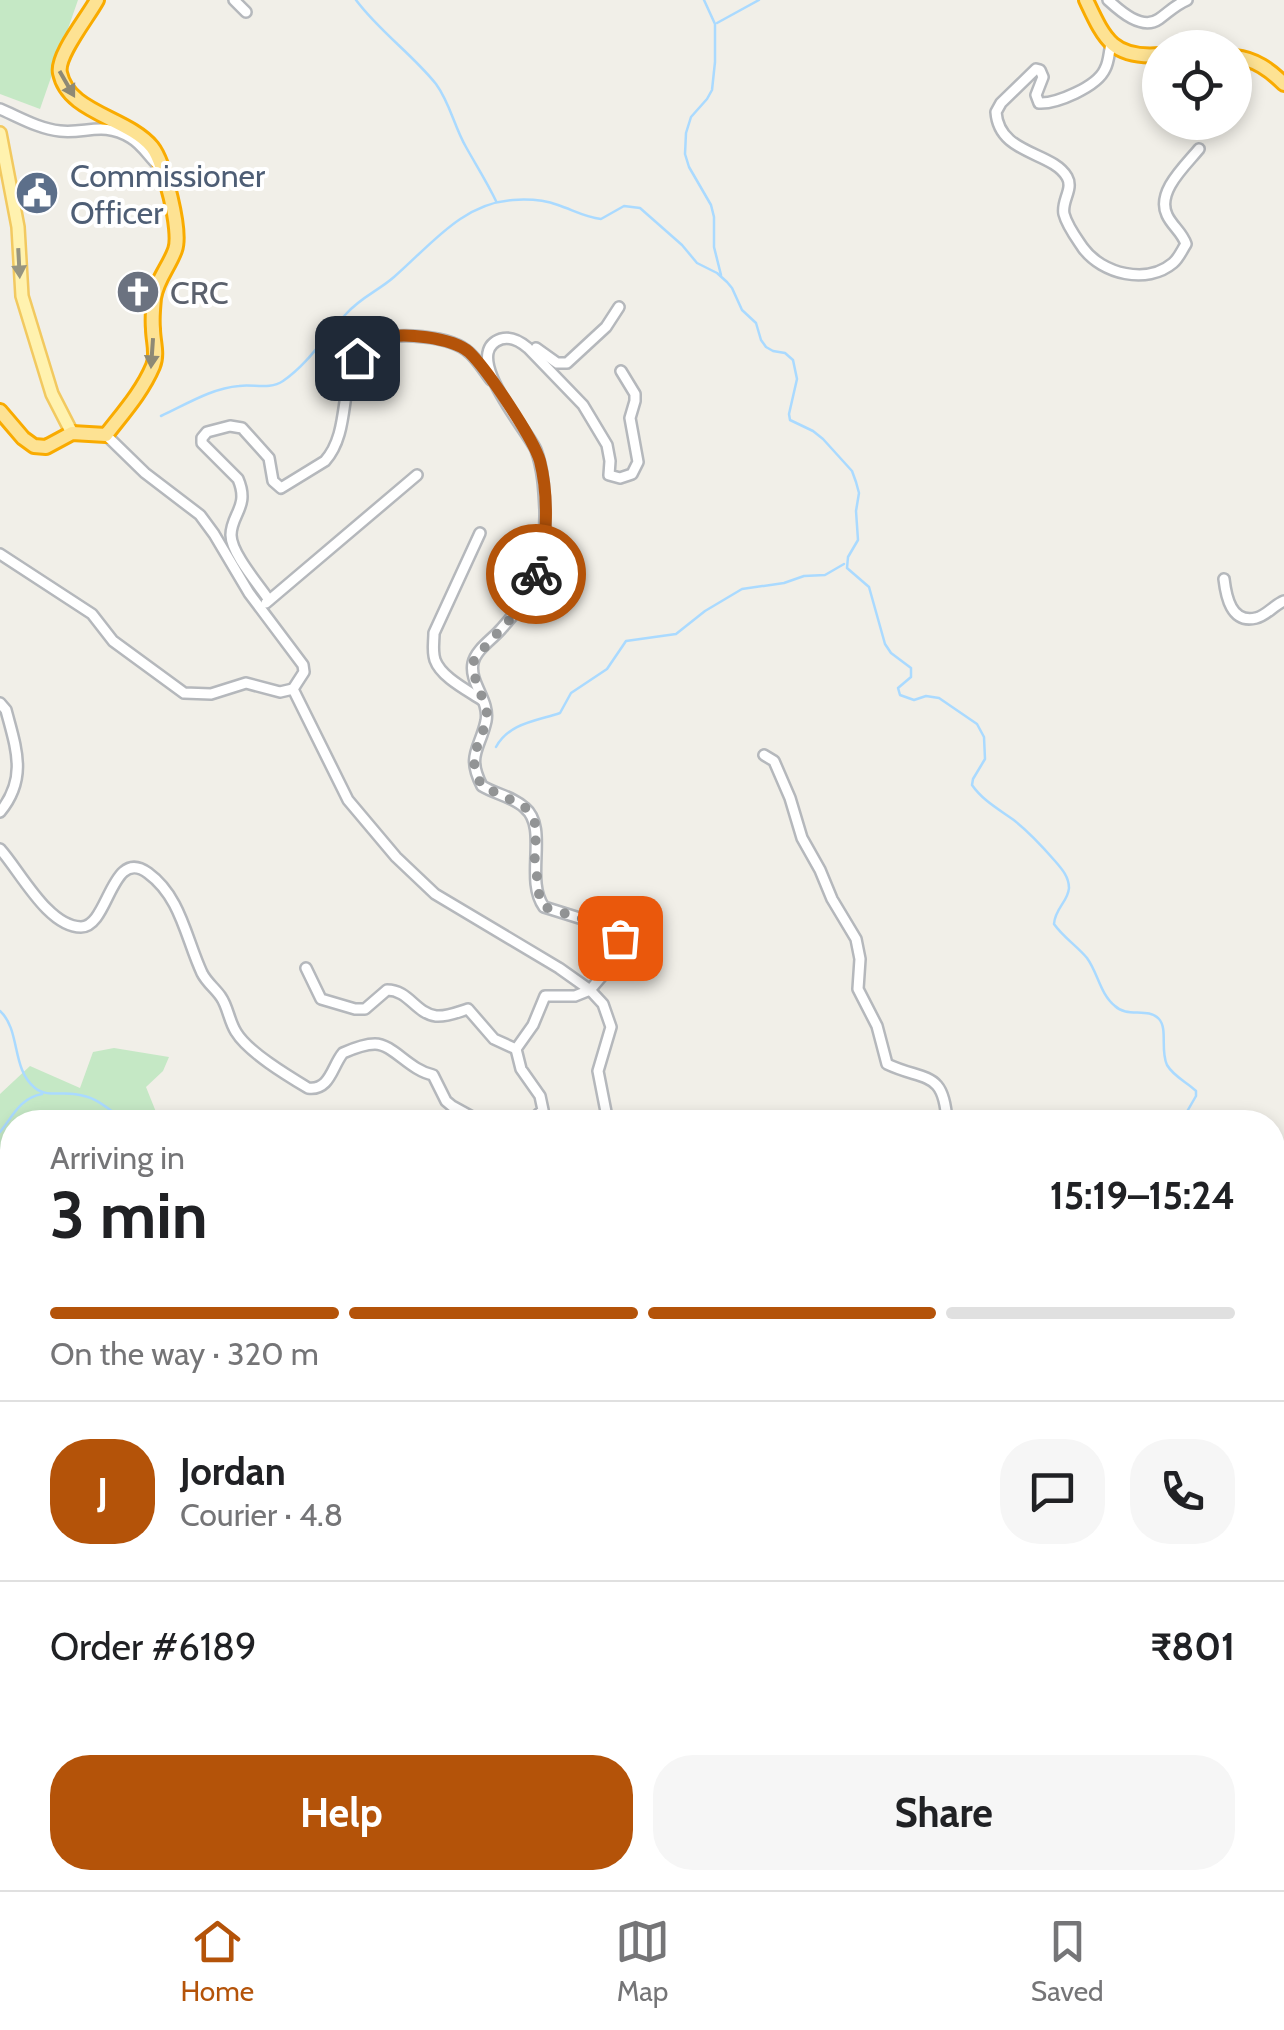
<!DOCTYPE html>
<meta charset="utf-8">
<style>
:root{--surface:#fff;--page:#f6f6f6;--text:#202124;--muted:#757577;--line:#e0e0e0;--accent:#b45309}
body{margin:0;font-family:Cabin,sans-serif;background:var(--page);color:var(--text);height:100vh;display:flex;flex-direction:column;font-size:38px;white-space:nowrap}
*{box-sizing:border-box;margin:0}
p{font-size:32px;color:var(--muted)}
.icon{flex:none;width:55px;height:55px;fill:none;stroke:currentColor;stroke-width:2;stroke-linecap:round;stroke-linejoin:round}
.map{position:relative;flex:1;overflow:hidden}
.panel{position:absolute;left:0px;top:1110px;width:1285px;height:780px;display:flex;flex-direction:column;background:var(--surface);border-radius:40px 40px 0 0;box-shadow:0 5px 15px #0003}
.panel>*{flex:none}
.buttons{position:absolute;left:1142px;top:30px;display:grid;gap:20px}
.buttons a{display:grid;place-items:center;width:110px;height:110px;border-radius:50%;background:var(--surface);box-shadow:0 5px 15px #0003;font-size:50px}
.pin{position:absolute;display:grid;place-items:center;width:85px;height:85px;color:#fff;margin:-42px;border-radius:20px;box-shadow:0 5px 15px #0006}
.courier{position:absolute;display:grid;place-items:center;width:100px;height:100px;margin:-50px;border:8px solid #b45309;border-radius:50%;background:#fff;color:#222;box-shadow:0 2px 12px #0007}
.headline em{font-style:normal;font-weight:800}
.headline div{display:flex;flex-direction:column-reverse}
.headline{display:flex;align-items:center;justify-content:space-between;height:170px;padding:0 50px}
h1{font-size:65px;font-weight:800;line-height:75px}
.bar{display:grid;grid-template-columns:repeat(4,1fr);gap:15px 10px;align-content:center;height:120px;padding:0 50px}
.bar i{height:12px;border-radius:8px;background:var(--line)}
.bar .current{background:var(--accent)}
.bar p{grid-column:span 4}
.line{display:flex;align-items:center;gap:25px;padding:0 50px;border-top:2px solid var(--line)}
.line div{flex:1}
.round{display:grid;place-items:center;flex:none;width:105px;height:105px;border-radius:40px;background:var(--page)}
.action{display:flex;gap:20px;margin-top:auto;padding:20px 50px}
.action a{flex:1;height:115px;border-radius:40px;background:var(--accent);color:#fff;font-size:40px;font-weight:800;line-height:115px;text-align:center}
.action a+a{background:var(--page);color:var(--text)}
.tab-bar{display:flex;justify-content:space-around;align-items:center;height:140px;border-top:2px solid var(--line);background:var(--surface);font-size:28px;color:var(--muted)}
.tab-bar a{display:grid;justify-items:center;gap:5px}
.tab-bar .current{color:var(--accent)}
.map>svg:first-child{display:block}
.green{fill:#c5e8c5}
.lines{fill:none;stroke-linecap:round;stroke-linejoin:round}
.stream{stroke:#aadaff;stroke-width:2.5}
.river{stroke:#aadaff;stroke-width:14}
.minor-casing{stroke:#b5b8bc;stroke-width:14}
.major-casing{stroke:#f2c960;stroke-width:16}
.highway-casing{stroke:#f9ab00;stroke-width:18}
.minor{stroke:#fff;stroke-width:9}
.major{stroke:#fff2af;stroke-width:11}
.highway{stroke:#fde293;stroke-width:12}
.oneway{fill:#8e8975}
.oneway2{fill:#979581}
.done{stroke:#929495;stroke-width:10;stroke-dasharray:0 18}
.route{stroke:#b45309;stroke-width:12}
.labels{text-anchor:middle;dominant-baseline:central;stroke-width:8;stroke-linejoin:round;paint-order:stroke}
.service-label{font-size:32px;fill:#4e5e75;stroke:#fff;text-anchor:start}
.worship-label{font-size:32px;fill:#5b616d;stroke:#fff;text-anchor:start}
</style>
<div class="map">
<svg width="1284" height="1890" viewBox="0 0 1284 1890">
<rect width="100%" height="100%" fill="#f1efe8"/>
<g class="green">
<polygon points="0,0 78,0 40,109 0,94"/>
<polygon points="114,1048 169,1057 163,1071 146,1087 160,1122 12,1122 12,1210 4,1208 0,1213 0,1094 30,1066 80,1088 93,1052"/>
</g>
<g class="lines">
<g class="stream">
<path d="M356,0C379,31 412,54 436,84C450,103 454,126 466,147C476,165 487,182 496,201"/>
<polyline points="704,0 715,24 715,62 712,90 707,99 691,117 686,133 685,154 689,167 711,205 714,217 714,247 721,275"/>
<polyline points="717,23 759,0"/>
<path d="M161,416C185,405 212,388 239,386C254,384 270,390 283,381C309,363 325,336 346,314C361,297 378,291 394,277C430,246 462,203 513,200C527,199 544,200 558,205C573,210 585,217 601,219L624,206L640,208L682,245L697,263L717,273L727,282L732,288L742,310L756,323L761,340L766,347L773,351L785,353L793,360L797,379L789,414L790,420L813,431L823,439L852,471L856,482L859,493L856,511L858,540L848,557L847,568L869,587L885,644L891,653L911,668V677L898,688L900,695L914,700L926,696L939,698L977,724L984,737L985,759L973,779L972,785C983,801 1000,810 1015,821C1030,833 1042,846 1055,861C1062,869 1069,877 1069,888C1068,902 1055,908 1054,924C1063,937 1077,946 1087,958C1098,973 1100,994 1115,1006C1127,1018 1148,1007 1159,1019C1168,1029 1160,1050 1167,1065C1174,1077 1187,1082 1196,1091V1096L1181,1122"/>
<path d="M496,747C509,723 536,721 560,713L571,693L607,669L626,641L676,634L705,611L742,589L784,583L804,576L825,575L844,564"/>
<path d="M0,1011C21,1030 11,1069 35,1088C46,1097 61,1092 74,1094C100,1097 107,1110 128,1122"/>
<path d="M0,1132C13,1116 20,1098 42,1094"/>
<polyline points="1272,1213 1284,1222"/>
</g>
<g class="river">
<polyline points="1272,1563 1284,1562"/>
<polyline points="0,1743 12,1736"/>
</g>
<g class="minor-casing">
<g id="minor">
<polyline points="234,0 246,12"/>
<path d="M1108,0C1120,11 1142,31 1159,19C1169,12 1175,5 1187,0"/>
<path d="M1111,44C1109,52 1109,62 1105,69C1097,87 1056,104 1039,103L1036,95L1043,77L1040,70L1036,69L1001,103L996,112C999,155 1052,151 1067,177C1074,189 1061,201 1064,214C1067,226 1077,239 1083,248C1102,274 1147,285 1173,263C1179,258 1182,250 1186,244C1182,232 1172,226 1167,215C1156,192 1185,166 1199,149"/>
<path d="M0,109C19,117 39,129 60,131C86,134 103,121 131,138C142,144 149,157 159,166"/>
<polyline points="536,348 557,363 567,363 606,327 619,307"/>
<polyline points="106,435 145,473 200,515 214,534 249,593 303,665 304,672 293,689 348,800 396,857 435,894 559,968 590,990 603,1004 611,1027 598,1071 608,1122"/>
<path d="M480,533L434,633C434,642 432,651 435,660C441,677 467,690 482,700"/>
<polyline points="0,554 92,614 113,641 184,693 211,694 246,683 280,692 293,689"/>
<path d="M1224,579C1226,596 1231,624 1256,618C1266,616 1274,605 1284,601"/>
<path d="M269,600C259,585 231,553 231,535C231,514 250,507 238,479L202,443V438L207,432L230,426L242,428L269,458L273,481L281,488L325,461C363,419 320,331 413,336C429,337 453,340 466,350C476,357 484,371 491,380"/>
<polyline points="266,603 417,475"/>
<path d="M0,703L6,710C16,748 28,778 0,812"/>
<path d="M764,755L774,761L790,798L802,838L820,870L832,899L856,939L860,959L858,989L877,1026L887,1064C925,1082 944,1069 947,1122"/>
<path d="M0,849C20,871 48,927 81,927C109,927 111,846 148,873C181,897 186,939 202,973C207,983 215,988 221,997C228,1007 229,1021 236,1032C248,1052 288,1076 308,1088C330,1091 332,1066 343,1053C352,1049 365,1044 375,1044C393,1044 409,1070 433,1075L446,1101L452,1106L481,1122"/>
<path d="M306,968L321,999L355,1009H365L387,990C409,990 415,1013 436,1016C447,1017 458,1012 468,1009L494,1039L516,1049"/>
<path d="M530,1122L543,1110L540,1096L521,1069L516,1049L533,1025L545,996H575L590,990L620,955L622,946L620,938L605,926L544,907C524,880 549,828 525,808C514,797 495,794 482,786C466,755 480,749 486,721C490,700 469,683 473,663C476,649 493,639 502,628C533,595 546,555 545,510C544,490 543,469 536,450C528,431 459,353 501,339C511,336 521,342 528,348L583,405L607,445L610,461L609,475L620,478L632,474L638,462L630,418L635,401V394L621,371"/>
<polyline points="0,1307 3,1310"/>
<polyline points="0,1347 8,1358 12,1370"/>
<polyline points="0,1461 5,1447 5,1421 12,1388"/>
<polyline points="0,1490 12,1482"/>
<polyline points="0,1567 12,1582"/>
<polyline points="12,1609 3,1621 3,1624 12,1626"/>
<polyline points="206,1878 208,1890"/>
<polyline points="376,1878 380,1890"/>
<polyline points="640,1878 668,1887 684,1878"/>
<polyline points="744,1878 755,1890"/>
<polyline points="563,1890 564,1878"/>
<polyline points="604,1890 627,1878"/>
</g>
</g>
<g class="major-casing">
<g id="major">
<polyline points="0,133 18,227 22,296 52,394 72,433"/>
<polyline points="1272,1227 1284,1230"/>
<polyline points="1272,1291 1284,1307"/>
<polyline points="1272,1446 1284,1437"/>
<polyline points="1272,1709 1284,1703"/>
<polyline points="0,1869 12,1859"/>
<polyline points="335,1878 338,1890"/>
</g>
</g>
<g class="highway-casing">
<g id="highway">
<path d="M1086,0C1104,38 1112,59 1160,55"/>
<path d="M1235,57C1255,59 1270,70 1284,84"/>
<path d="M0,411L23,438L34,446L46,447L72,433L106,435C123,413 142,392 153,366C158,354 153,341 153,329C152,319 153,308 154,298C157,279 169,267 175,250C182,232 164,162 152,147C127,117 68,113 60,73C56,56 88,17 97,0"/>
</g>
</g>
<use href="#minor" class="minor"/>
<use href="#major" class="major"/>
<use href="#highway" class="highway"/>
</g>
<defs><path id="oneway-solid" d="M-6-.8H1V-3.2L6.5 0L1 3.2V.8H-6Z" transform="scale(2.5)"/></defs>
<g class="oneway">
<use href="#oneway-solid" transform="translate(67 84) rotate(60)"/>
<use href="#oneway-solid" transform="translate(152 353) rotate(94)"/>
</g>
<use class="oneway2" href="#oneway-solid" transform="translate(19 263) rotate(87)"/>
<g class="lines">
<polyline class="done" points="536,574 513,616 474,659 473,672 487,711 484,728 473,758 477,776 482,786 524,806 534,820 537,831 534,852 540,902 544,907 606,926 620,938"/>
<path class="route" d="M357,358C364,351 371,344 381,339C401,331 453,338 469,352C487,369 533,438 540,461C548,492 549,544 536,574"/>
</g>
<defs>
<g id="civic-disc" transform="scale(2.25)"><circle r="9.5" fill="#5c6f8a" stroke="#fff"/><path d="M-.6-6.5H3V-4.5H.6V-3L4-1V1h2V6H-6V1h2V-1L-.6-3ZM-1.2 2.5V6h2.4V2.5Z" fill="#fff"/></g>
<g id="church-disc" transform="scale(2.25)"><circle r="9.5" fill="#6b7280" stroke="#fff"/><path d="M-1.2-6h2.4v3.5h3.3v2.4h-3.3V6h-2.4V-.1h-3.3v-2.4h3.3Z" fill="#fff"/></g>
</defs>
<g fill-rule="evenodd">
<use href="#civic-disc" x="37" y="193"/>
<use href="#church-disc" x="138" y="292"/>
</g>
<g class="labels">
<g class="service-label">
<text x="70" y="175">Commissioner<tspan x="70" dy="37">Officer</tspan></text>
</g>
<g class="worship-label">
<text x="170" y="292">CRC</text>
</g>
</g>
</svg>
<div class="buttons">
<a><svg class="icon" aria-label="locate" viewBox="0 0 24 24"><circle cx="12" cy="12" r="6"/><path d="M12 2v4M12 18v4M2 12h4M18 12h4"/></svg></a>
</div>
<div class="pin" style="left:620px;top:938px;background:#ea580c"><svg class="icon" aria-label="bag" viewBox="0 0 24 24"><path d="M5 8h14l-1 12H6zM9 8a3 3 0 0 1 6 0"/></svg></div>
<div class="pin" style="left:357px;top:358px;background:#1f2937"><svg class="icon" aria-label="home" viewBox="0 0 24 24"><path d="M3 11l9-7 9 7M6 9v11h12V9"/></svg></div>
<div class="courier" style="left:536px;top:574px"><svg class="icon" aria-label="bike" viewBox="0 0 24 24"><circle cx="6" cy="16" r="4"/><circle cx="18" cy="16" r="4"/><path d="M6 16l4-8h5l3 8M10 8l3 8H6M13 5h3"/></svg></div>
<section class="panel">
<div class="headline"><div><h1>3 min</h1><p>Arriving in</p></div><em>15:19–15:24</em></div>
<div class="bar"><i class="current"></i><i class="current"></i><i class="current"></i><i></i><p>On the way · 320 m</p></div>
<div class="line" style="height:180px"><b class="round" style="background:var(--accent);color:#fff">J</b><div><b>Jordan</b><p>Courier · 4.8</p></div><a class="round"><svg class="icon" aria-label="chat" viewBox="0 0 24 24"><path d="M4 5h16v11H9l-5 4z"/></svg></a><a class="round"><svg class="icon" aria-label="phone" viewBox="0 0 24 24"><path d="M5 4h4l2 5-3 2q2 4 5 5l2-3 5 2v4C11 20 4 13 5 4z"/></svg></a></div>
<div class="line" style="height:130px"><div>Order #6189</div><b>₹801</b></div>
<div class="action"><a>Help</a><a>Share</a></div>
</section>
</div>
<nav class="tab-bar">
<a class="current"><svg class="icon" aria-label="home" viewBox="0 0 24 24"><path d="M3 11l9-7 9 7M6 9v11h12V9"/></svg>Home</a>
<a><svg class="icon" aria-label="map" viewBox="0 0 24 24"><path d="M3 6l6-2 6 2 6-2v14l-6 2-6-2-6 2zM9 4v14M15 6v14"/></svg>Map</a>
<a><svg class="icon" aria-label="saved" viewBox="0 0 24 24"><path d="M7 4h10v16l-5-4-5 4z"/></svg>Saved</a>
</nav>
